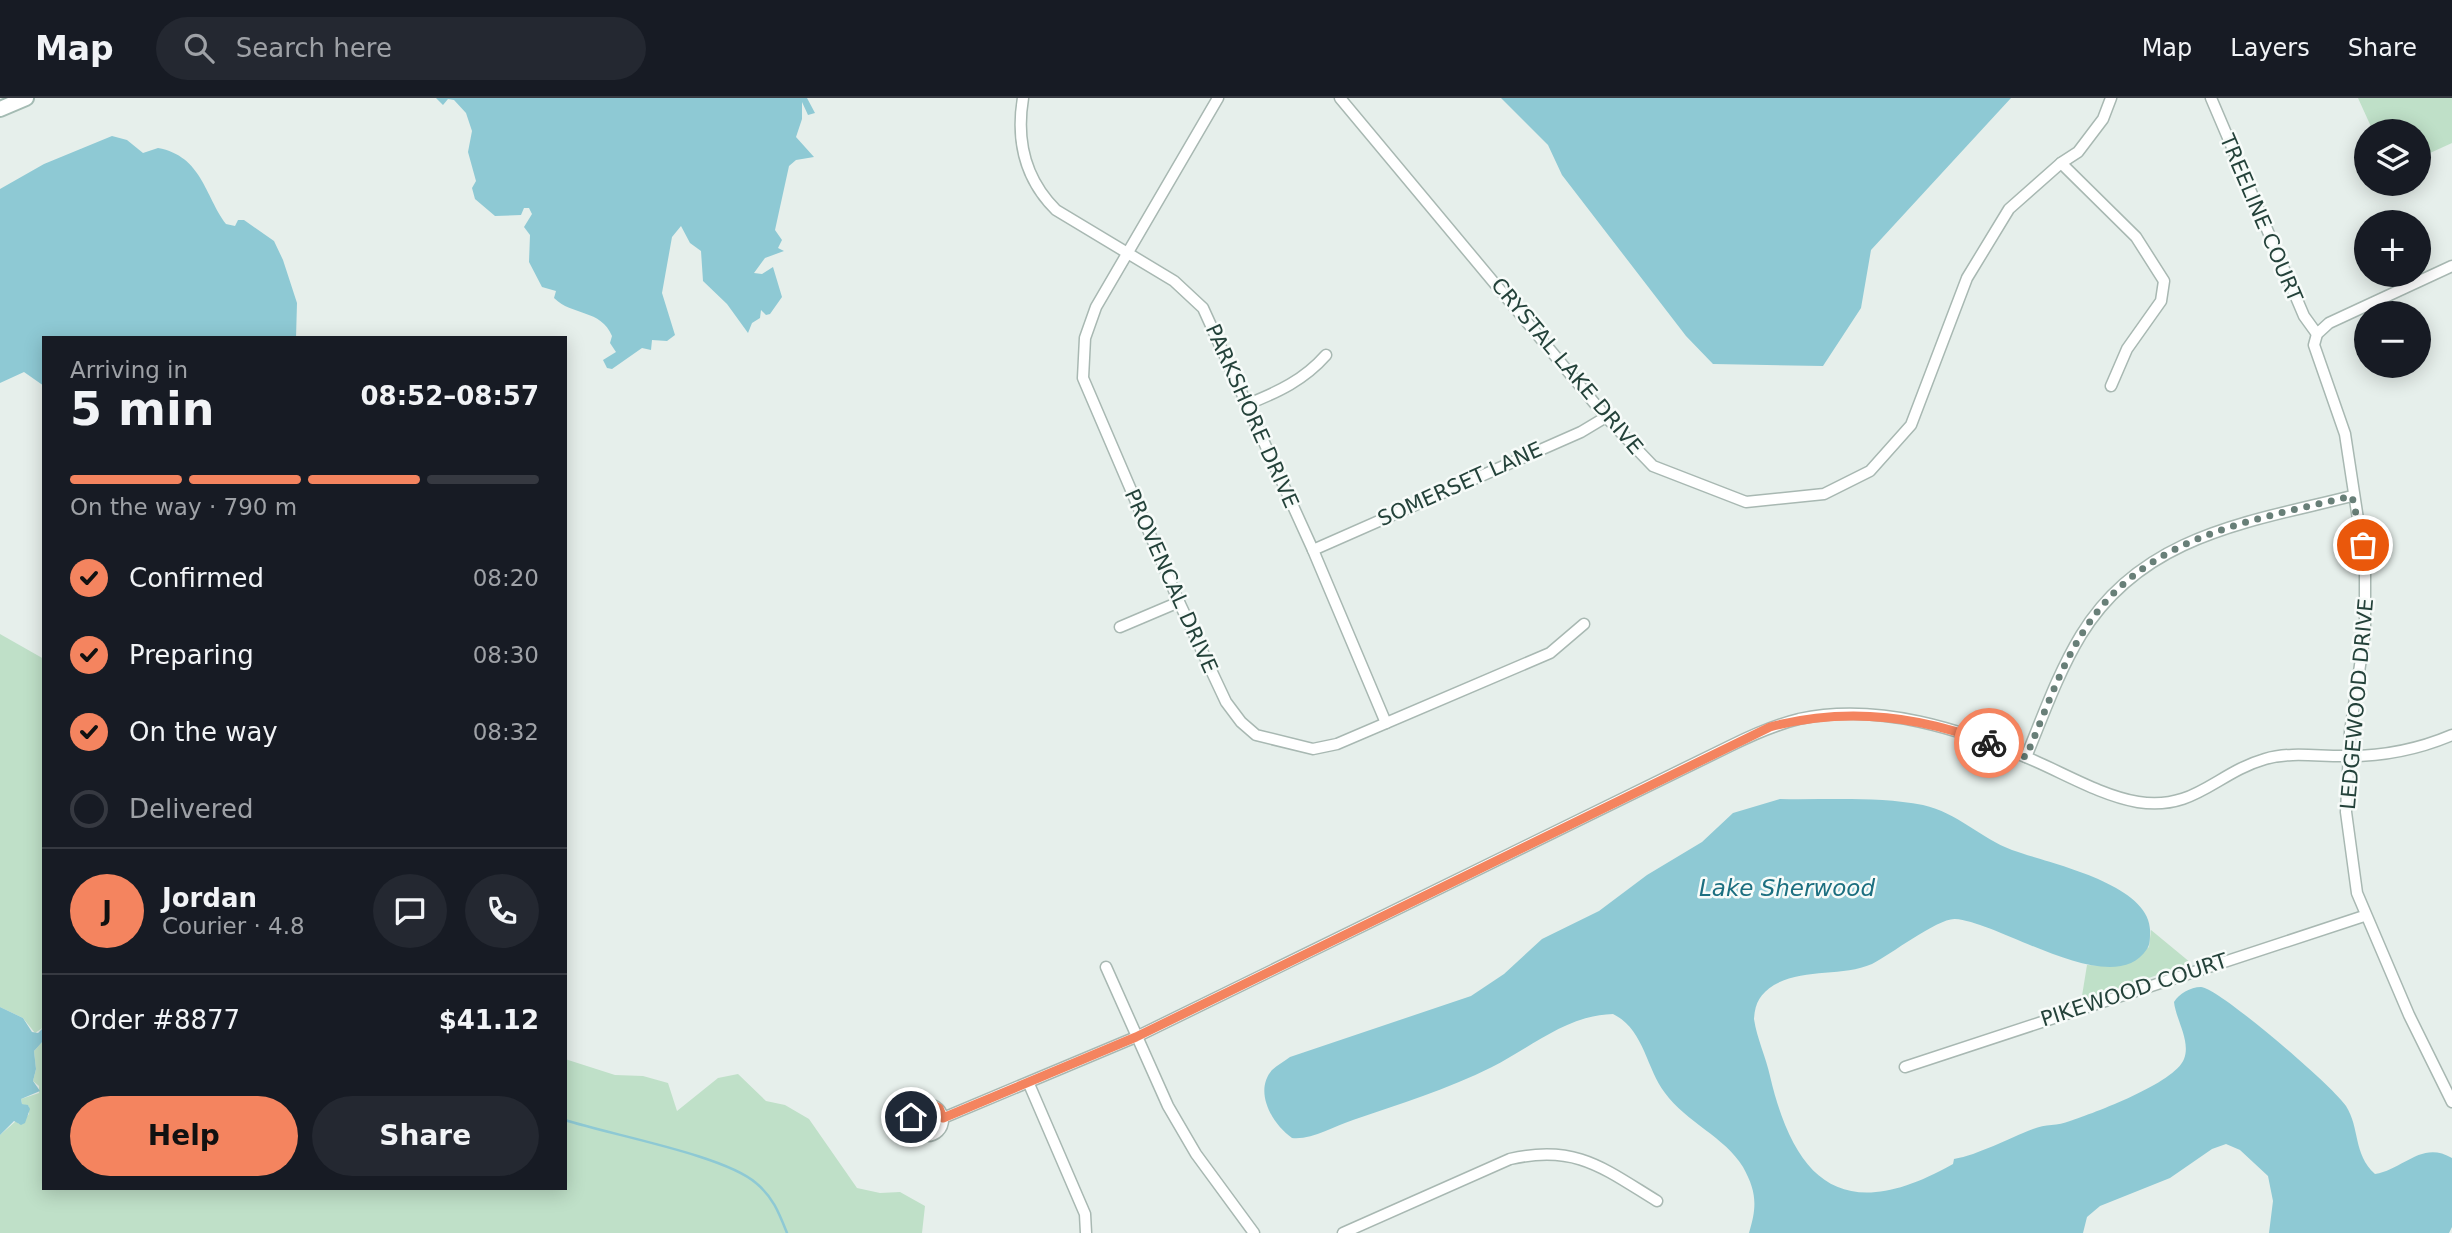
<!DOCTYPE html>
<meta charset="utf-8">
<style>
:root{--surface:#171b24;--page:#242831;--text:#f1f3f6;--muted:#9ea1a6;--line:#363941;--accent:#f4845f}
body{margin:0;font-family:"DejaVu Sans",sans-serif;background:var(--page);color:var(--text);height:100vh;display:flex;flex-direction:column;font-size:26px;white-space:nowrap}
*{box-sizing:border-box;margin:0}
p{font-size:23px;color:var(--muted)}
.icon{flex:none;width:38px;height:38px;fill:none;stroke:currentColor;stroke-width:2;stroke-linecap:round;stroke-linejoin:round}
.map{position:relative;flex:1;overflow:hidden}
.details{position:absolute;left:42px;top:238px;width:525px;height:854px;display:flex;flex-direction:column;background:var(--surface);border-radius:0px;box-shadow:0 4px 18px #0003}
.details>*{flex:none}
.buttons{position:absolute;left:2354px;top:21px;display:grid;gap:14px}
.buttons a{display:grid;place-items:center;width:77px;height:77px;border-radius:50%;background:var(--surface);box-shadow:0 4px 18px #0003;font-size:35px}
.pin{position:absolute;display:grid;place-items:center;width:60px;height:60px;color:#fff;margin:-30px;border:4px solid #fff;border-radius:50%;box-shadow:0 2px 7px #0007}
.courier{position:absolute;display:grid;place-items:center;width:70px;height:70px;margin:-35px;border:5px solid #f4845f;border-radius:50%;background:#fff;color:#222;box-shadow:0 2px 9px #0007}
.overview em{font-style:normal;font-weight:800}
.overview div{display:flex;flex-direction:column-reverse}
.overview{display:flex;align-items:center;justify-content:space-between;height:119px;padding:0 28px}
h1{font-size:46px;font-weight:800;line-height:52px}
.bar{display:grid;grid-template-columns:repeat(4,1fr);gap:10px 7px;align-content:center;height:84px;padding:0 28px}
.bar i{height:9px;border-radius:5px;background:var(--line)}
.bar .selected{background:var(--accent)}
.bar p{grid-column:span 4}
.line{display:flex;align-items:center;gap:18px;padding:0 28px;border-top:2px solid var(--line)}
.line div{flex:1}
.round{display:grid;place-items:center;flex:none;width:74px;height:74px;border-radius:37px;background:var(--page)}
ol{padding:0 28px;list-style:none}
li{display:flex;align-items:center;gap:21px;height:77px}
li p{margin-inline-start:auto}
li .icon{padding:7px;border-radius:50%;background:var(--accent);color:#111;stroke-width:4}
li:last-child{color:var(--muted)}
li i{width:38px;height:38px;border:4px solid var(--line);border-radius:50%}
.button{display:flex;gap:14px;margin-top:auto;padding:14px 28px}
.button a{flex:1;height:80px;border-radius:42px;background:var(--accent);color:#111;font-size:28px;font-weight:800;line-height:80px;text-align:center}
.button a+a{background:var(--page);color:var(--text)}
header{display:flex;align-items:center;gap:42px;box-sizing:border-box;height:98px;padding:0 35px;background:var(--surface);border-bottom:2px solid var(--line)}
header strong{font-size:33px}
nav{display:flex;gap:38px;margin-inline-start:auto;font-size:24px}
.search{width:490px;height:63px;background:var(--page);display:flex;align-items:center;gap:18px;box-sizing:border-box;padding:0 24px;border-radius:38px;color:var(--muted);font-size:26px}
.map>svg:first-child{display:block}
.green{fill:#bfe0c8}
.water{fill:#8ec9d4}
.lines{fill:none;stroke-linecap:round;stroke-linejoin:round}
.stream{stroke:#8ec9d4;stroke-width:2.5}
.street-casing{stroke:#a8b8b2;stroke-width:13}
.secondary-casing{stroke:#a4bbb3;stroke-width:18}
.street{stroke:#fff;stroke-width:10}
.secondary{stroke:#fff;stroke-width:14}
.done{stroke:#687f78;stroke-width:7;stroke-dasharray:0 12.6}
.route{stroke:#f4845f;stroke-width:9}
.labels{text-anchor:middle;dominant-baseline:central;stroke-width:5;stroke-linejoin:round;paint-order:stroke}
.street-label{font-size:21px;fill:#24423a;stroke:#f7fbf9}
.water-label{font-size:23px;font-style:italic;fill:#1c6f80;stroke:#f7fbf9}
</style>
<header>
<strong>Map</strong>
<div class="search"><svg class="icon" aria-label="search" viewBox="0 0 24 24"><circle cx="10" cy="10" r="6"/><path d="M15 15l6 6"/></svg>Search here</div>
<nav><a>Map</a><a>Layers</a><a>Share</a></nav>
</header>
<div class="map">
<svg width="2452" height="1135" viewBox="0 0 2452 1135">
<rect width="100%" height="100%" fill="#e6efeb"/>
<g class="green">
<polygon points="2358,0 2452,0 2452,45 2419,60 2418,33 2373,33"/>
<polygon points="0,536 44,561 44,929 35,935 23,920 0,909"/>
<path d="M2151,832L2191,865L2081,904L2087,867C2118,869 2124,868 2149,849Z"/>
<polygon points="44,942 44,1090 565,1090 565,961 615,977 643,978 668,985 677,1013 718,980 738,976 766,1003 785,1007 809,1021 857,1090 880,1095 900,1094 925,1108 922,1135 0,1135 0,1037 16,1023 19,1026 29,1016 29,1008 22,1006 21,1001 39,995 39,988 33,983 36,971 34,953"/>
</g>
<g class="water">
<path d="M436,0H807L815,15L808,17L802,4V21L796,39L814,59L796,62L789,68L775,132L782,142L778,150L784,153L765,160L754,175L762,176L773,169L782,199L770,216L766,217L761,212L760,220L752,225L748,235L727,206L703,183L701,153L690,145L681,128L672,139L662,195L675,237L667,243L652,242L651,252L642,250L612,271L607,270L603,262L616,254L610,245L612,238C601,211 572,218 554,200L556,193L542,189L529,164L530,137L524,129L532,116L529,110H524L521,117L495,118L475,101L472,90L476,83L468,54L472,33L466,15L454,2L448,1L443,7Z"/>
<polygon points="1501,0 2011,0 1871,152 1861,210 1823,268 1713,266 1686,238 1562,77 1548,47"/>
<path d="M112,38L127,42L143,55L158,50C202,58 205,98 226,126L235,128L238,122H244L274,143L283,162L297,205L296,240H44V288L24,274L0,285V91L44,66Z"/>
<path d="M1780,701C1827,702 1877,698 1923,707C1958,715 1980,740 2012,752C2047,765 2155,786 2150,836C2150,840 2150,847 2147,851C2113,904 2001,824 1955,821C1938,820 1890,857 1872,866C1842,879 1803,870 1774,887C1760,896 1755,905 1754,921C1757,941 1766,959 1770,978C1796,1089 1847,1126 1953,1066L1954,1061C1978,1057 2009,1040 2033,1031C2045,1026 2058,1028 2070,1023C2094,1015 2175,985 2184,961C2191,943 2176,922 2174,904C2179,896 2190,889 2201,889C2219,890 2334,989 2346,1008C2360,1030 2353,1056 2375,1076C2404,1071 2422,1042 2452,1060V1129L2449,1135H2269L2273,1103L2268,1078L2240,1052L2226,1046L2212,1051L2170,1080L2100,1108L2087,1119L2083,1135H1749C1757,1109 1757,1094 1743,1069C1725,1039 1686,1024 1665,995C1646,970 1644,931 1613,916C1567,917 1532,949 1492,969C1448,991 1400,1006 1353,1022C1334,1028 1312,1042 1292,1040C1273,1027 1253,994 1272,972C1277,967 1285,963 1290,959L1471,898L1504,876L1542,841L1599,813L1647,777L1702,744L1733,715Z"/>
<polygon points="0,909 23,920 32,934 38,935 44,929 44,942 34,953 36,971 33,983 40,993 21,1001 22,1006 28,1007 30,1011 25,1025 21,1027 14,1023 0,1037"/>
</g>
<g class="lines">
<path class="stream" d="M565,1022C611,1037 724,1057 756,1085C773,1099 779,1115 787,1135"/>
<g class="street-casing">
<g id="street">
<path d="M1023,0C1016,42 1025,81 1056,112L1174,183L1203,210L1313,452L1386,625"/>
<polyline points="1218,0 1096,209 1085,240 1083,280 1179,504 1226,604 1241,624 1256,637 1313,651 1337,646 1550,555 1584,526"/>
<polyline points="1340,0 1606,319 1653,368 1746,404 1824,396 1870,373 1911,327 1967,180 2009,111 2061,65 2078,54 2103,21 2111,0"/>
<polyline points="2211,0 2304,218 2317,236"/>
<polyline points="2061,65 2136,139 2164,183 2161,203 2127,251 2111,288"/>
<polyline points="2452,168 2329,225 2317,236 2314,247 2345,336 2365,467 2365,534 2350,634 2346,714 2357,795 2409,917 2452,1004"/>
<path d="M1248,306C1278,294 1304,282 1326,257"/>
<polyline points="1313,452 1581,334 1606,319"/>
<polyline points="1120,529 1179,504"/>
<path d="M2026,659C2043,618 2058,575 2081,537C2142,437 2249,424 2352,398"/>
<polyline points="1106,869 1168,1008 1196,1056 1254,1135"/>
<polyline points="1905,969 2364,818"/>
<polyline points="1029,986 1085,1116 1086,1135"/>
<circle cx="927" cy="1022" r="16"/>
<path d="M943,1020L1136,939L1730,648C1752,637 1774,627 1799,621C1878,604 1962,631 2035,663C2067,677 2103,698 2138,704C2195,713 2216,675 2265,661C2292,653 2321,659 2349,658C2385,658 2419,651 2452,637"/>
<path d="M1343,1135L1510,1061C1576,1046 1603,1070 1657,1103"/>
</g>
</g>
<g class="secondary-casing">
<polyline id="secondary" points="0,11 26,0"/>
</g>
<use href="#street" class="street"/>
<use href="#secondary" class="secondary"/>
</g>
<g class="lines">
<path class="done" d="M1989,645L2026,659C2045,615 2060,568 2087,528C2147,437 2254,422 2352,398L2363,447"/>
<path class="route" d="M911,1019L917,1009L931,1006L939,1010L943,1020L1136,939L1770,629C1845,609 1917,617 1989,645"/>
</g>
<g class="labels">
<g class="street-label">
<text transform="translate(2261 120) rotate(67)">TREELINE COURT</text>
<text transform="translate(1567 268) rotate(50)">CRYSTAL LAKE DRIVE</text>
<text transform="translate(1252 318) rotate(66)">PARKSHORE DRIVE</text>
<text transform="translate(1460 386) rotate(-24)">SOMERSET LANE</text>
<text transform="translate(1171 483) rotate(66)">PROVENCAL DRIVE</text>
<text transform="translate(2357 606) rotate(-85)">LEDGEWOOD DRIVE</text>
<text transform="translate(2134 892) rotate(-18)">PIKEWOOD COURT</text>
</g>
<g class="water-label">
<text x="1787" y="790">Lake Sherwood</text>
</g>
</g>
</svg>
<div class="buttons">
<a><svg class="icon" aria-label="layers" viewBox="0 0 24 24"><path d="M12 4l9 5-9 5-9-5zM3 14l9 5 9-5"/></svg></a>
<a>+</a>
<a>−</a>
</div>
<div class="pin" style="left:2363px;top:447px;background:#ea580c"><svg class="icon" aria-label="bag" viewBox="0 0 24 24"><path d="M5 8h14l-1 12H6zM9 8a3 3 0 0 1 6 0"/></svg></div>
<div class="pin" style="left:911px;top:1019px;background:#1f2937"><svg class="icon" aria-label="home" viewBox="0 0 24 24"><path d="M3 11l9-7 9 7M6 9v11h12V9"/></svg></div>
<div class="courier" style="left:1989px;top:645px"><svg class="icon" aria-label="bike" viewBox="0 0 24 24"><circle cx="6" cy="16" r="4"/><circle cx="18" cy="16" r="4"/><path d="M6 16l4-8h5l3 8M10 8l3 8H6M13 5h3"/></svg></div>
<section class="details">
<div class="overview"><div><h1>5 min</h1><p>Arriving in</p></div><em>08:52–08:57</em></div>
<div class="bar"><i class="selected"></i><i class="selected"></i><i class="selected"></i><i></i><p>On the way · 790 m</p></div>
<ol>
<li><svg class="icon" aria-label="check" viewBox="0 0 24 24"><path d="M5 12l5 5 9-10"/></svg>Confirmed<p>08:20</p></li>
<li><svg class="icon" aria-label="check" viewBox="0 0 24 24"><path d="M5 12l5 5 9-10"/></svg>Preparing<p>08:30</p></li>
<li><svg class="icon" aria-label="check" viewBox="0 0 24 24"><path d="M5 12l5 5 9-10"/></svg>On the way<p>08:32</p></li>
<li><i></i>Delivered</li>
</ol>
<div class="line" style="height:126px"><b class="round" style="background:var(--accent);color:#111">J</b><div><b>Jordan</b><p>Courier · 4.8</p></div><a class="round"><svg class="icon" aria-label="chat" viewBox="0 0 24 24"><path d="M4 5h16v11H9l-5 4z"/></svg></a><a class="round"><svg class="icon" aria-label="phone" viewBox="0 0 24 24"><path d="M5 4h4l2 5-3 2q2 4 5 5l2-3 5 2v4C11 20 4 13 5 4z"/></svg></a></div>
<div class="line" style="height:91px"><div>Order #8877</div><b>$41.12</b></div>
<div class="button"><a>Help</a><a>Share</a></div>
</section>
</div>
